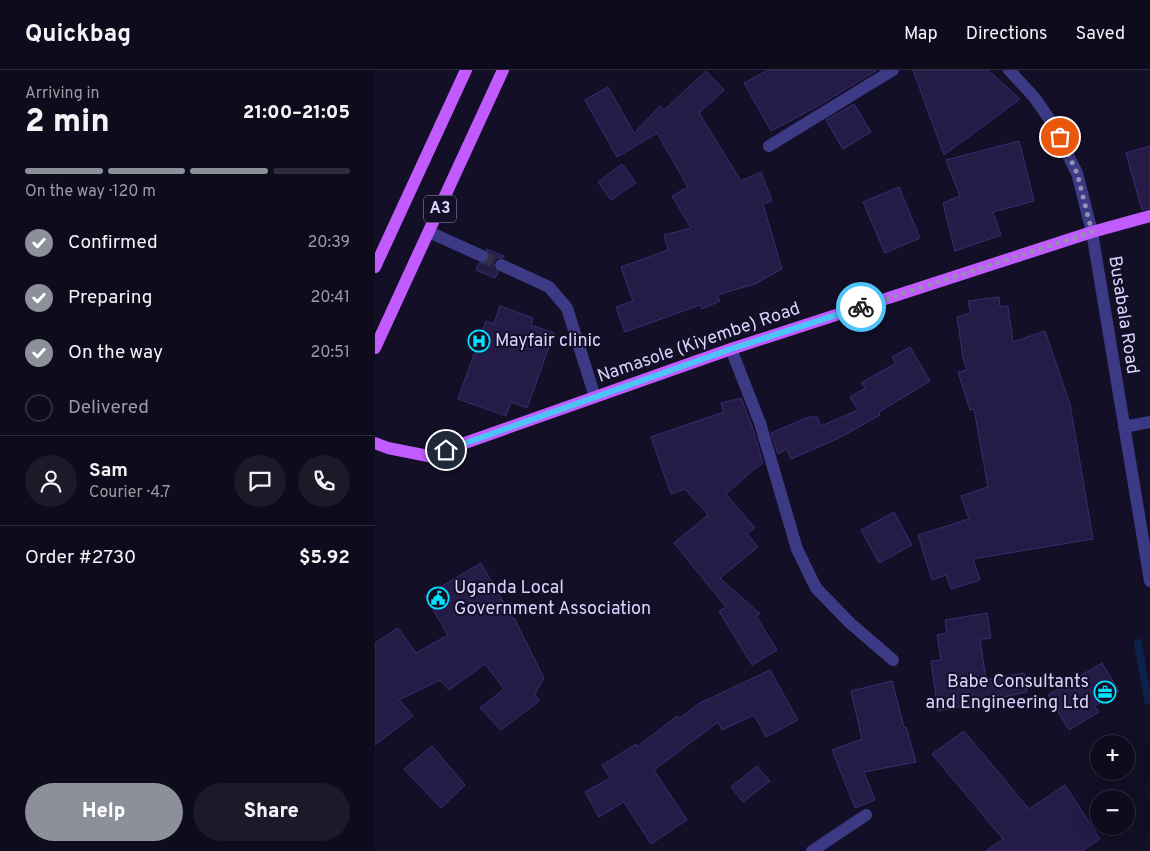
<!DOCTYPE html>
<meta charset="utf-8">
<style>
:root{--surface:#0e0b1c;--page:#1c1929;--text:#f1f3f6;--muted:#9b9ba3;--line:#2e2b3b;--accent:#8c9099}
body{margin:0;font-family:Overpass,sans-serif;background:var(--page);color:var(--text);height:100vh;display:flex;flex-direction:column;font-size:19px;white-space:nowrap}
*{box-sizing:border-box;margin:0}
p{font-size:16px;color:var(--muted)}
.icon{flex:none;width:28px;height:28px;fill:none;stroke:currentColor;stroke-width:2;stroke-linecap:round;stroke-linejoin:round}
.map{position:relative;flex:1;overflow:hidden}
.drawer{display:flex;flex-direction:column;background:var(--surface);width:375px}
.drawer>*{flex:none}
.controls{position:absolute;left:715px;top:665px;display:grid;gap:10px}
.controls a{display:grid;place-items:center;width:45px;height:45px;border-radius:50%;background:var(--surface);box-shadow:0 5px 20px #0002,0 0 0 1px var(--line);font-size:25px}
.pin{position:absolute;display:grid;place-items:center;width:42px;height:42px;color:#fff;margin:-21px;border:2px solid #fff;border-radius:50%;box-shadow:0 1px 5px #0007}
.courier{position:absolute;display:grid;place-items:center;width:50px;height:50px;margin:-25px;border:4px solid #4fc3f7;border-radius:50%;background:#fff;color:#222;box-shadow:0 1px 6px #0007}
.overview em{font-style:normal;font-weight:800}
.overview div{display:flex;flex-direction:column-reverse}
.overview{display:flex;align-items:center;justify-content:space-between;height:85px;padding:0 25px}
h1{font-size:32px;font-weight:800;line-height:38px}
.bar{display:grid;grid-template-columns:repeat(4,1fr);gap:8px 5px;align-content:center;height:60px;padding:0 25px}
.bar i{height:6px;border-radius:4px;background:var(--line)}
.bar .active{background:var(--accent)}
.bar p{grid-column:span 4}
.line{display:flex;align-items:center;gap:12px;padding:0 25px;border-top:1px solid var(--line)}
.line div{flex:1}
.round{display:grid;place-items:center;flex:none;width:52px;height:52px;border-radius:26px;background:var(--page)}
ol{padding:0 25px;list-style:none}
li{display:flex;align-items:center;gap:15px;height:55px}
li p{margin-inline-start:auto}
li .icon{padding:5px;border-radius:50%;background:var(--accent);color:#fff;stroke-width:4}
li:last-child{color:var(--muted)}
li i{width:28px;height:28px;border:2px solid var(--line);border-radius:50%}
.button{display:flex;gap:10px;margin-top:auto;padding:10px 25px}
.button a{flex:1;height:58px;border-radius:30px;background:var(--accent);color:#fff;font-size:20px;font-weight:800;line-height:58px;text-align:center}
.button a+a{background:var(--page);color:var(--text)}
header{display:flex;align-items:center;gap:30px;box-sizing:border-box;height:70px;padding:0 25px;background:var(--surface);border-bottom:1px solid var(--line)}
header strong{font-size:24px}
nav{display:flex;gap:28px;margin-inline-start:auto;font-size:18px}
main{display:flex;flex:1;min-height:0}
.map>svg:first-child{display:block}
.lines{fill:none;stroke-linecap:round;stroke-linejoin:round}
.stream{stroke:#0c2248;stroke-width:8}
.building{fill:#241b47;stroke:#3b2d73}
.minor-tunnel{stroke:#312d47;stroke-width:12;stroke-dasharray:12 6;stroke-linecap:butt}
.minor{stroke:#3d3a85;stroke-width:12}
.major{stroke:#c25bff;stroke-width:12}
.done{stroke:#948fb3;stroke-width:5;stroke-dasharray:0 9}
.route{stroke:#4fc3f7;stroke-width:6}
.labels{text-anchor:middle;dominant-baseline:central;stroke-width:4;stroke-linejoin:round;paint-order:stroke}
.shield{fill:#130f26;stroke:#9e99be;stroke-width:1}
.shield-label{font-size:16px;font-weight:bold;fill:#d9d4ff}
.street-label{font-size:18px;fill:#d9d4ff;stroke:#130f26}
.poi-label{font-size:18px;fill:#d9d4ff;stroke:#130f26;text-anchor:start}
</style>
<header>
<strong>Quickbag</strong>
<nav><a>Map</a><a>Directions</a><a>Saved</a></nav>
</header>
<main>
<section class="drawer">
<div class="overview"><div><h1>2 min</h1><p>Arriving in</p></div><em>21:00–21:05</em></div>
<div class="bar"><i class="active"></i><i class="active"></i><i class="active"></i><i></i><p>On the way · 120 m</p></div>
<ol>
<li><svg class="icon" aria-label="check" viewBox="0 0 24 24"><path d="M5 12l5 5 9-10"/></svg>Confirmed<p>20:39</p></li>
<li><svg class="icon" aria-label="check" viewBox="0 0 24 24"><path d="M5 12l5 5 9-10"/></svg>Preparing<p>20:41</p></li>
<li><svg class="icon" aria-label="check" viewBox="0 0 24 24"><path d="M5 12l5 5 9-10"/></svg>On the way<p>20:51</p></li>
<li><i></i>Delivered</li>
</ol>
<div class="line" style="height:90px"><a class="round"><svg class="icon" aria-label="person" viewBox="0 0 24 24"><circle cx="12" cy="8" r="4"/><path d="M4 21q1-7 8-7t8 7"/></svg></a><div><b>Sam</b><p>Courier · 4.7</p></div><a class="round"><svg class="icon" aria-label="chat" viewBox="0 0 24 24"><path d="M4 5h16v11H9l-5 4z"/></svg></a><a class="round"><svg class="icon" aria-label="phone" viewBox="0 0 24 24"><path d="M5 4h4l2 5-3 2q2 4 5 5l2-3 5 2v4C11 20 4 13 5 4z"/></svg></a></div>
<div class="line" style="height:65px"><div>Order #2730</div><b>$5.92</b></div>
<div class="button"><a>Help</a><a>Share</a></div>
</section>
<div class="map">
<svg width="775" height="781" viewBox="0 0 775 781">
<rect width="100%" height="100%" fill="#130f26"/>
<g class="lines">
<polyline class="stream" points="763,573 773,630"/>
</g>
<g class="building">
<polygon points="393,0 502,0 443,36 396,61 369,13"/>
<polygon points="538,0 613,0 645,29 569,85"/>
<polygon points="331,1 349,20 324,43 366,111 386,102 397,131 388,134 407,199 383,212 383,213 342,225 345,231 327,239 325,235 250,262 241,237 258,231 246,197 293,180 289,165 316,158 297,126 313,117 282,63 242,87 210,30 233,17 259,63 285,36 289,40"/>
<polygon points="479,34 496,62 468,79 451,50"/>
<polygon points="644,71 659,131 618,142 626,165 580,181 568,133 585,126 571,90"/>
<polygon points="775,76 775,138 767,140 751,83"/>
<polygon points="247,94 261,113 236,130 223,112"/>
<polygon points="524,117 545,168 510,183 488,132"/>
<polygon points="111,179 129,186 129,187 122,188 118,192 119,199 123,202 120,208 101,200 104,193 108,194 114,190 115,185"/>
<polygon points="624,227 625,237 633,236 638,272 670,261 695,334 718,469 598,489 605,510 576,519 571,505 557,510 543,465 594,449 586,426 613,417 599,339 595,340 583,302 592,300 588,288 582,247 596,243 593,231"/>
<polygon points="125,236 158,248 156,255 179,263 152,338 136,332 131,346 83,329 111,251 119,254"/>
<polygon points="535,277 555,311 504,342 505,345 464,368 416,389 412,379 403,384 396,363 434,347 442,347 446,356 483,340 475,327 490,318 486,313 521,293 517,287"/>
<polygon points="366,328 377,356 388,393 378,400 351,424 380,458 372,464 383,477 345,508 385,544 381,546 402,580 377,595 344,541 351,537 299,473 333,445 310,419 296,424 276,367 349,342 346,333"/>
<polygon points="519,442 537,475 504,493 486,460"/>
<polygon points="106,493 138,549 139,548 169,608 160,624 164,631 126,660 105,638 129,619 110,594 74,620 65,610 24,630 38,646 0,675 0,573 23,558 41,583 73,565 50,526"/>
<polygon points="612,543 616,568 605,569 611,610 649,603 652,622 563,641 556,591 566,590 562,565 572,563 570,550"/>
<polygon points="727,593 744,621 720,636 724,642 694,660 673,625"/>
<polygon points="395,600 423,650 391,667 379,645 347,660 343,652 279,700 312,750 276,774 249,732 224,747 210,722 235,708 227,695 261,674 262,677 302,646 304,649 323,634"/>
<polygon points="517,611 529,657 531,657 541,692 489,702 500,730 480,738 457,680 487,669 476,621"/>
<polygon points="589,661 654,739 690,715 725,769 707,781 611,781 628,769 557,684"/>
<polygon points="57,676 90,715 66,738 29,699"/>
<polygon points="382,696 395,711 368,732 356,717"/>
</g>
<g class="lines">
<polyline class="minor-tunnel" points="107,186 126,195"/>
<g class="minor">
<polyline points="634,0 659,27 675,50 702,103 717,162 775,511"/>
<polyline points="394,76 518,0"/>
<polyline points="54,162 107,186"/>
<polyline points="126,195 174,217 192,238 220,327"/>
<polyline points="356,279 385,353 422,479 441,518 475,553 518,590"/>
<polyline points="749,357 775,352"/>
<polyline points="437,781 491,745"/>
</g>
<g class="major">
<polyline points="0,197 91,0"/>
<polyline points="0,278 128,0"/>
<polyline points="0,373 13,378 53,386 356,279 717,162 775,146"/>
</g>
</g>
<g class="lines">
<polyline class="done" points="486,237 717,162 702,103 685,67"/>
<polyline class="route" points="71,380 356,279 486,237"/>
</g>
<defs>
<g id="hospital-ring" transform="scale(1.125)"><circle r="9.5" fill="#130f26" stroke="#00e5ff" stroke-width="1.5"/><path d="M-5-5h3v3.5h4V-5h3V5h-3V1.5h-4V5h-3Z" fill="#00e5ff"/></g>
<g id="civic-ring" transform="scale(1.125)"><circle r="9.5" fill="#130f26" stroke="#00e5ff" stroke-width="1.5"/><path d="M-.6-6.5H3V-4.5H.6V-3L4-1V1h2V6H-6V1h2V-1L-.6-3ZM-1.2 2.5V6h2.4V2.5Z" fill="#00e5ff"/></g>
<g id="office-ring" transform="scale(1.125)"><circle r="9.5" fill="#130f26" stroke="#00e5ff" stroke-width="1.5"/><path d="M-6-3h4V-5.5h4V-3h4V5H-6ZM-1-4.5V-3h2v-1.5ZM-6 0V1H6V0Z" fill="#00e5ff"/></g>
</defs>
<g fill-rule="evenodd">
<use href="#hospital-ring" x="104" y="271"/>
<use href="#civic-ring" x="63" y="528"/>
<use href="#office-ring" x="730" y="622"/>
</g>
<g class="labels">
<rect class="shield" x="49" y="125.5" width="32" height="27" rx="4"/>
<g class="shield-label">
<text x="65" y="139">A3</text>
</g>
<g class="street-label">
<text transform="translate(748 245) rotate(81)">Busabala Road</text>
<text transform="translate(324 273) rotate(-19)">Namasole (Kiyembe) Road</text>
</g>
<g class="poi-label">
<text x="120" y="271">Mayfair clinic</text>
<text x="79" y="518">Uganda Local<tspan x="79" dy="21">Government Association</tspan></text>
<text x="714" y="612" text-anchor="end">Babe Consultants<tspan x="714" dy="21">and Engineering Ltd</tspan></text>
</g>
</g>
</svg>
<div class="controls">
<a>+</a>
<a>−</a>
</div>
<div class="pin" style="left:685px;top:67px;background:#ea580c"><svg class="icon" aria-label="bag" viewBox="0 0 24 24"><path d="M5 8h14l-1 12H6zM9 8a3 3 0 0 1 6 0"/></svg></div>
<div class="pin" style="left:71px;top:380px;background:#1f2937"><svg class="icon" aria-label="home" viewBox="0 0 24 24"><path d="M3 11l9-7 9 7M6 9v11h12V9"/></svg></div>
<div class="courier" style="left:486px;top:237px"><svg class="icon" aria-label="bike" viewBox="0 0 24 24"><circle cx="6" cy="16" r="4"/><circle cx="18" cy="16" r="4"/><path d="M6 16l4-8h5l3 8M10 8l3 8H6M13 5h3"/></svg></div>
</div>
</main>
